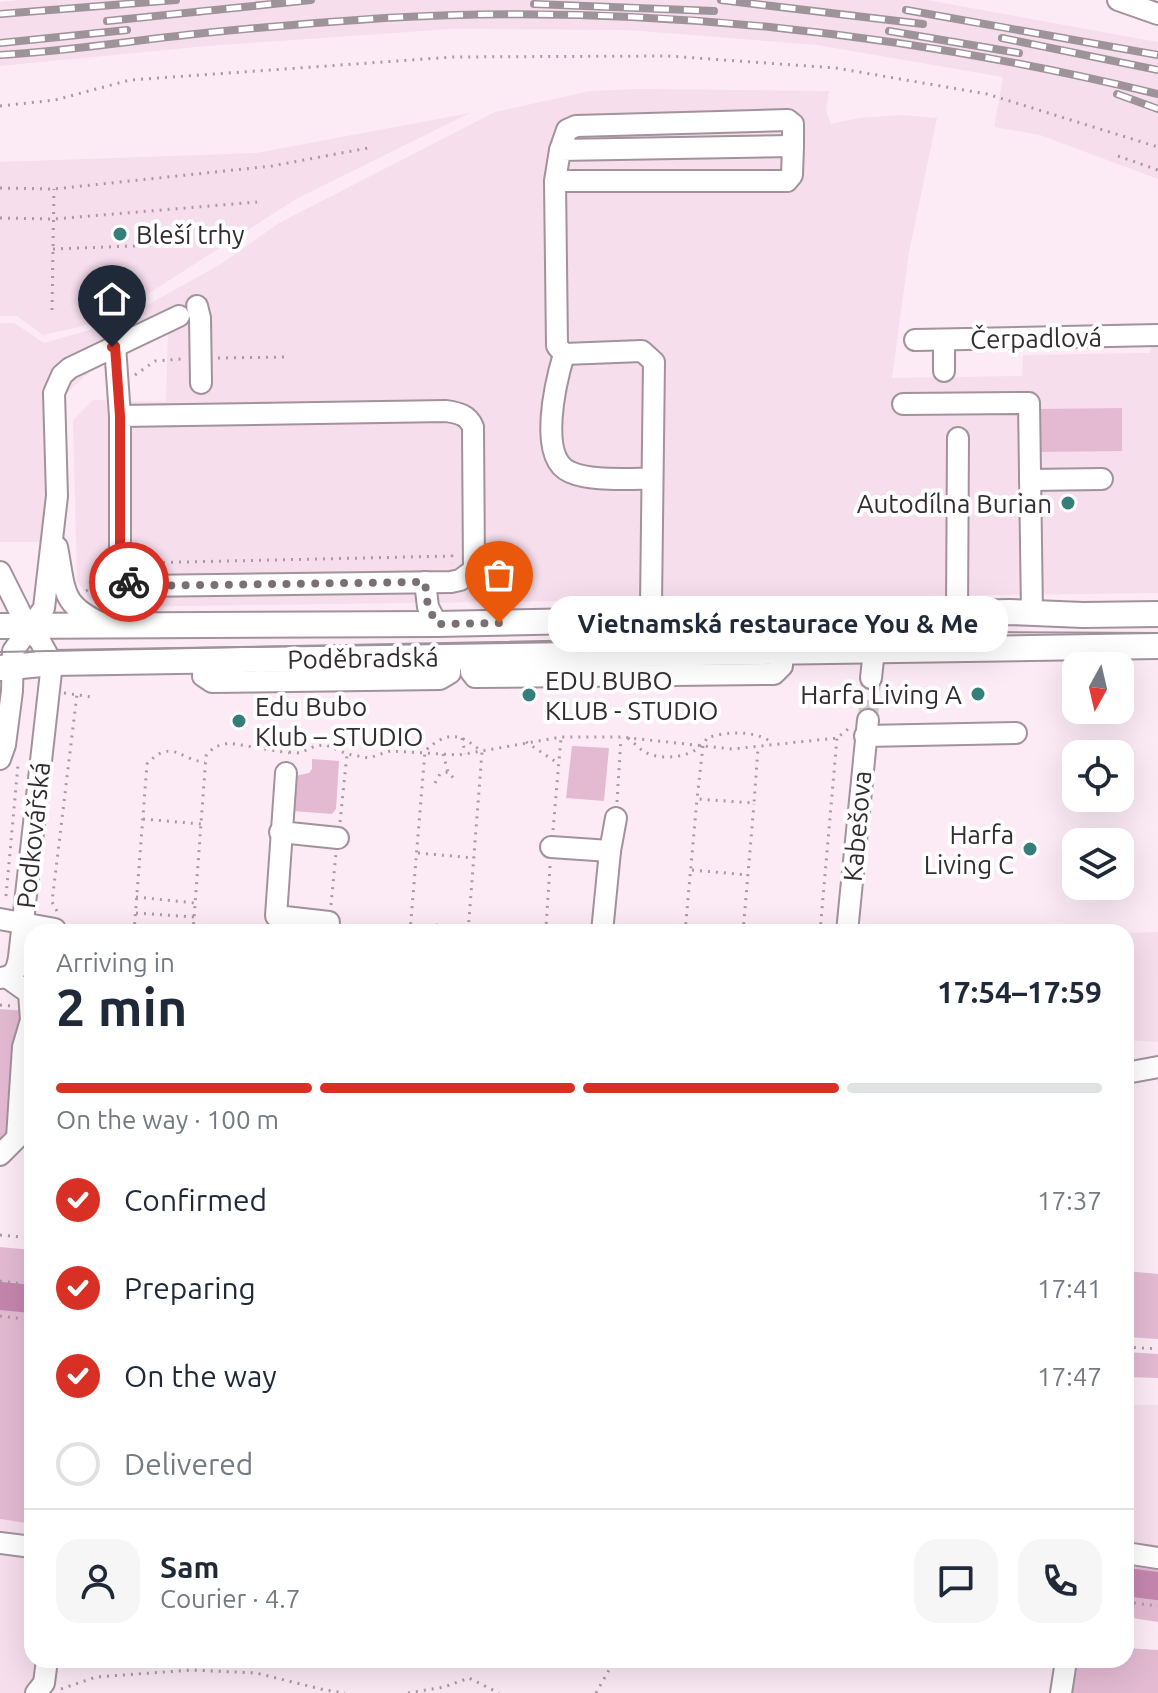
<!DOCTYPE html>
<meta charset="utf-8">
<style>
:root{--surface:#fff;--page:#f6f6f7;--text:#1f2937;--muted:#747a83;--line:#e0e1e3;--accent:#d93025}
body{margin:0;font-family:Ubuntu,sans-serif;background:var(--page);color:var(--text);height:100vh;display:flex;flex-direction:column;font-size:30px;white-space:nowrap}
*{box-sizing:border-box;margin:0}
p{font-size:26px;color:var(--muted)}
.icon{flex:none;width:44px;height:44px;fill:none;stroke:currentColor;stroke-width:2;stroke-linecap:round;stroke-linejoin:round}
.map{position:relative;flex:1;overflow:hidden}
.side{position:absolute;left:24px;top:924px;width:1110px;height:744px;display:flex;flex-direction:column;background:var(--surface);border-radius:24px;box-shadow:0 8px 32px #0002}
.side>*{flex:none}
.needle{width:52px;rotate:188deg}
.tools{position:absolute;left:1062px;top:652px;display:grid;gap:16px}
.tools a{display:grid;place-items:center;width:72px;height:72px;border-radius:16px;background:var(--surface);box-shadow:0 8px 32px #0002;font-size:40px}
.pin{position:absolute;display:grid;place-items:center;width:68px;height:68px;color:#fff;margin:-82px -34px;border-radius:50% 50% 50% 0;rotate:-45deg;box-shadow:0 0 8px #0007}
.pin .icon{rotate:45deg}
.courier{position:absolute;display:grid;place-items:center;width:80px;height:80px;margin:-40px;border:6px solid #d93025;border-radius:50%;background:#fff;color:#222;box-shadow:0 2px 10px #0007}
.bubble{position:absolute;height:56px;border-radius:24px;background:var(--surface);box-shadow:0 8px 32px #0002;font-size:26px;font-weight:700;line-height:56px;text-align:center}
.headline em{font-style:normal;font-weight:700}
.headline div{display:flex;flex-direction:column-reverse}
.headline{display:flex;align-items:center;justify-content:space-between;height:136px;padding:0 32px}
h1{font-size:52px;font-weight:700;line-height:60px}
.bar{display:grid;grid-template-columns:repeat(4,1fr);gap:12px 8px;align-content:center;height:96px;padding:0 32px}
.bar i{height:10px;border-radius:6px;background:var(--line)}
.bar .current{background:var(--accent)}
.bar p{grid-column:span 4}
.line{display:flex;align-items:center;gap:20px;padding:0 32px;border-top:2px solid var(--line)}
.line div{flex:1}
.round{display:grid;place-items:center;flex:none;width:84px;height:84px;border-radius:24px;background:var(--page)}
ol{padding:0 32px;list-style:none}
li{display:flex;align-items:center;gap:24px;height:88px}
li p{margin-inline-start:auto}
li .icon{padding:8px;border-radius:50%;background:var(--accent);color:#fff;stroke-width:4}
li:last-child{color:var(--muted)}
li i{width:44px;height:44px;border:4px solid var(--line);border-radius:50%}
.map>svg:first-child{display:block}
.built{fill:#f6deec}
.green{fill:#e4bad3}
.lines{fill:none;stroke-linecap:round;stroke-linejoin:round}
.river{stroke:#c586ae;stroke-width:28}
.minor-tunnel{stroke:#d4c5ce;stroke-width:20;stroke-dasharray:20 10;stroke-linecap:butt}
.minor-casing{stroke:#a2929b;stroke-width:24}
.major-casing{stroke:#a2929b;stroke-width:28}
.path{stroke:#a79ba2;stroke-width:3;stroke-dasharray:2 6;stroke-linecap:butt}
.minor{stroke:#fff;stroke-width:20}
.major{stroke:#fff;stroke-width:24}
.tram{stroke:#9f939a;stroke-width:2}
.rail-casing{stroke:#9f939a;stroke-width:8}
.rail{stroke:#fff;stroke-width:5;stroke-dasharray:15;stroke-linecap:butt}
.done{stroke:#797076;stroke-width:8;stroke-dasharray:0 14.4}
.route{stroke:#d93025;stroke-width:10}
.poi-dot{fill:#357e7a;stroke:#fff;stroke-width:3}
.labels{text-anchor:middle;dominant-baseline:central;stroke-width:8;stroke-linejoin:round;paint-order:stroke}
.poi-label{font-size:26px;fill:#332d31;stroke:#fff;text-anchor:start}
.street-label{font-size:26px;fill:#332d31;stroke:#fff}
</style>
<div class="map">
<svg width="1158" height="1693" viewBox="0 0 1158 1693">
<rect width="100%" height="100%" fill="#fcebf5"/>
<g class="built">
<polygon points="19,0 927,0 1158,42 1158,179 1040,135 994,127 1003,77 817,45 628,30 451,29 207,46 0,66 0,2"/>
<polygon points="638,89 829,91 826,110 831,124 859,118 901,115 937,118 909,252 892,378 1022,376 1023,355 1150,353 1151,346 1158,345 1158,593 107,607 90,600 77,581 73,420 93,400 166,402 168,330 91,371 64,395 42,542 0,542 0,323 14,323 44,343 117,322 221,264 279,223 495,112 590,91"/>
<polygon points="470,113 296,199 137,301 83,326 43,335 17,316 0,316 0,162 256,153"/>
<polygon points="1158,932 1158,1042 1126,1040 1126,933"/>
<polygon points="1126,1400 1132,1405 1158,1405 1158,1552 1126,1547"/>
<polygon points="0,1519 32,1524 32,1660 57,1660 51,1693 0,1693"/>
</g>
<g class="green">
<polygon points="1122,408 1122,451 1038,452 1037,409"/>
<polygon points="572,746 609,748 604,801 566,798"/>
<polygon points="312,759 339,761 336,809 332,814 293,811 295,776 309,773 312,769"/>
<polygon points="0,1009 26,1011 11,1149 0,1148"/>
<polygon points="0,1247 32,1250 32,1524 0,1519"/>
<polygon points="1126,1271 1158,1274 1158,1339 1126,1337"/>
<polygon points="1126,1352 1158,1354 1158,1378 1126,1377"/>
<polygon points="1126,1563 1158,1569 1158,1622 1126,1617"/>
<polygon points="1126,1648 1158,1650 1158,1693 1072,1693 1079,1660 1126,1660"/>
</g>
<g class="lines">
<g class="river">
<polyline points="0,1296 32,1299"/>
<polyline points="1126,1582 1158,1586"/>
</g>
<polyline class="minor-tunnel" points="868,720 871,678"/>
<g class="minor-casing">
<g id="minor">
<polyline points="1118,0 1158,14"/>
<polyline points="560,150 567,130 576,126 788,120 793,124 793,146"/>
<polyline points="555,181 560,150 793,146 792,175 787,181 555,181 557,346 564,354 642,351 654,362 651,604 653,620"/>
<polyline points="197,306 200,318 201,383"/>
<polyline points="915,340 1158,335"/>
<polyline points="944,340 944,371"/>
<path d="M115,346L120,416V568L122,575L137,586L451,582L460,580L474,570L473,427C468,415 459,413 446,411L120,416"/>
<path d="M564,354C556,381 537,458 570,472C593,482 628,478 652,479"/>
<polyline points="903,404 1029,403 1032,613"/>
<polyline points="1030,480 1102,479"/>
<path d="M57,547C66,593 60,604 105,625"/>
<path d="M0,572L28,628L40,641L52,663L19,957C17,970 14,977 0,978"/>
<polyline points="425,582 428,607 437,624"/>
<polyline points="957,613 958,438"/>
<polyline points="470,657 471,672 475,677 774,674 782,666 782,652"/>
<polyline points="203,661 203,676 212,682 440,679 450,673 451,657"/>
<polyline points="871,678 874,650"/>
<polyline points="865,736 1016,733"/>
<polyline points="0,759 5,745 12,691 13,651 44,608 57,496 54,393 62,375 70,368 179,316"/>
<polyline points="286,773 276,916 329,922 328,932"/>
<polyline points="280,832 338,838"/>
<polyline points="551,847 610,851"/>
<polyline points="0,919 55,929"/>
<polyline points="602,932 610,851 616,818"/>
<polyline points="847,932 868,720"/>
<polyline points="1126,1073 1158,1067"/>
<polyline points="0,1155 17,1138 23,1047 31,1020 29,993 8,978"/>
<polyline points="0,1543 32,1547"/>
<polyline points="1126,1553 1158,1558"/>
<polyline points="36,1693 44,1683 47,1660"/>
<polyline points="1061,1693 1066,1661"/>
</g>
</g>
<g class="major-casing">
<g id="major">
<polyline points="0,626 437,624 1009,612 1083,615 1158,614"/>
<polyline points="0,668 52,663 1158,646"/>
</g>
</g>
<g class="path">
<polyline points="0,106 55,100 130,80 453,57 668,56 836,68 987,94 1158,147"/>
<polyline points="1118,156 1158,170"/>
<polyline points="0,188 54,189 272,166 368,148"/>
<polyline points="0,218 54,219 257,202"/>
<polyline points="53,249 185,244"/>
<polyline points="52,310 54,189"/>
<polyline points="218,358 287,357"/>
<polyline points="135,375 155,361 182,359"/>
<polyline points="139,563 452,556 453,563"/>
<polyline points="86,591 104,581"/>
<polyline points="64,693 92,697"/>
<polyline points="462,738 465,754"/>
<path d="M628,738C633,742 638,747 643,751C661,762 697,758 707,738C727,731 755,730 773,743"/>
<polyline points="526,742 559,764"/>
<polyline points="703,746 697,799 754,803 758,748"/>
<polyline points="289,752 300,753 315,746 326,745 347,754 369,758 390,751 459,755 561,737 621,737 732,749 837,738 848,729"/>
<polyline points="443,754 448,772"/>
<polyline points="435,783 440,774 448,772 456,781"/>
<polyline points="617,802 621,738"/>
<polyline points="143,819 201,824"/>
<polyline points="340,822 347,754"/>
<polyline points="553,830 561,738"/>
<polyline points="418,853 474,858"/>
<polyline points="550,866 546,927 550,932"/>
<polyline points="692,870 748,875"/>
<polyline points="6,896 18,765"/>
<polyline points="136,897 195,903"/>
<polyline points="331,905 336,853"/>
<polyline points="57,911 52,902 77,694"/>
<polyline points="136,913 194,917"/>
<polyline points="412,928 437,925 441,930"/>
<path d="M134,932L147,764C171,737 182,761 205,762"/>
<polyline points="193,932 206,756 214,747 229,743 289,753"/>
<path d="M410,932L425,751C447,731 459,732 482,752L468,932"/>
<polyline points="440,932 450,932"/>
<polyline points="685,932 697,799"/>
<polyline points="743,932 754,804"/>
<polyline points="820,932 837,738"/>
<polyline points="0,1005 12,1006"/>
<polyline points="0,1235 32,1238"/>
<polyline points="0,1281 32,1285"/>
<polyline points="0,1316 32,1320"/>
<polyline points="1126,1347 1158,1349"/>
<polyline points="1126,1602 1158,1606"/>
<polyline points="61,1689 96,1677 192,1670 256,1673 325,1690 345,1693"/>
<polyline points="408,1693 444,1687 469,1678 499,1693"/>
<polyline points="596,1693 609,1670 619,1660"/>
</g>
<use href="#minor" class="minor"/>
<use href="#major" class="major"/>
<polyline class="tram" points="0,652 990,632 1158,633"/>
<g class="rail-casing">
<g id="rail">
<polyline points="721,0 923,24"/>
<polyline points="534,4 714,11"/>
<polyline points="906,10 1158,55"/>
<polyline points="0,14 176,0"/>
<polyline points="107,21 311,0"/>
<polyline points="889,31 1019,53"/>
<polyline points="1002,38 1158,70"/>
<polyline points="0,43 127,30"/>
<path d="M0,55C68,51 136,40 204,33C264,27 325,22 385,18C643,3 907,33 1158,94"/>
<polyline points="1117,94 1158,109"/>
</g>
</g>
<use href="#rail" class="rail"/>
</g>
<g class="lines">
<polyline class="done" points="129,582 137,586 425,582 428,607 437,624 499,623"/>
<polyline class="route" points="112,347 115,346 120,416 120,568 129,582"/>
</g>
<g class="poi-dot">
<circle cx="120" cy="234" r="8"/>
<circle cx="1068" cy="503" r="8"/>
<circle cx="978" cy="694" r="8"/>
<circle cx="529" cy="695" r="8"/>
<circle cx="239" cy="721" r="8"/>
<circle cx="1030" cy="849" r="8"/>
</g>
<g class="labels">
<g class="poi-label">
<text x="136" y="234">Bleší trhy</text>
<text x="1052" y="503" text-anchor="end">Autodílna Burian</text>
<text x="545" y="680">EDU BUBO<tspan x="545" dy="30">KLUB - STUDIO</tspan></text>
<text x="962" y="694" text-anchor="end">Harfa Living A</text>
<text x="255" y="706">Edu Bubo<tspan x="255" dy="30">Klub – STUDIO</tspan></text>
<text x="1014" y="834" text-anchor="end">Harfa<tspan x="1014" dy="30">Living C</tspan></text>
</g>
<g class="street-label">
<text transform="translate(1036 338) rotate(-1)">Čerpadlová</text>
<text transform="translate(363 658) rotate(-1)">Poděbradská</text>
<text transform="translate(857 826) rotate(-85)">Kabešova</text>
<text transform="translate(33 835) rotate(-84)">Podkovářská</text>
</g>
</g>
</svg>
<div class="tools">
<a><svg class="needle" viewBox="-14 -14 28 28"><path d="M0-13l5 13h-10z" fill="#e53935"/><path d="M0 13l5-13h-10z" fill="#747a83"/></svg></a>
<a><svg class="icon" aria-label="locate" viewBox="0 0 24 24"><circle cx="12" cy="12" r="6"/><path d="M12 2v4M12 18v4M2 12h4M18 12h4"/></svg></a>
<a><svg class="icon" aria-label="layers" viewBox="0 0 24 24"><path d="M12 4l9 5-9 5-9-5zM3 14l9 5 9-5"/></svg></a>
</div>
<div class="pin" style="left:499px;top:623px;background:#ea580c"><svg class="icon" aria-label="bag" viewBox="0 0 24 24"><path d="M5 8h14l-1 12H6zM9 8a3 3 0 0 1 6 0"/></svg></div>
<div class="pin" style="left:112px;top:347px;background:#1f2937"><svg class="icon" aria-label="home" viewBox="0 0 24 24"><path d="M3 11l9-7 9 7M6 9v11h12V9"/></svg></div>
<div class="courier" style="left:129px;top:582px"><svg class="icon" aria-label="bike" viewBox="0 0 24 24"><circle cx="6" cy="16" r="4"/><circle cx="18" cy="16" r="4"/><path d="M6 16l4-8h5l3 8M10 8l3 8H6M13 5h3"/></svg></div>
<div class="bubble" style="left:548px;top:596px;width:460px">Vietnamská restaurace You &amp; Me</div>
<section class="side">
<div class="headline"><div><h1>2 min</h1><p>Arriving in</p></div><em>17:54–17:59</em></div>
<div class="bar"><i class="current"></i><i class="current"></i><i class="current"></i><i></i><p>On the way · 100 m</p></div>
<ol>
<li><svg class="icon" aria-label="check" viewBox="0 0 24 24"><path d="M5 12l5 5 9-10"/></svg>Confirmed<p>17:37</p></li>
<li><svg class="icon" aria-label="check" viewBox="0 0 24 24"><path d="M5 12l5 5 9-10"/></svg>Preparing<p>17:41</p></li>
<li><svg class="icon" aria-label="check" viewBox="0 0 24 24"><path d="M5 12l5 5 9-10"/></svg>On the way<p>17:47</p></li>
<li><i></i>Delivered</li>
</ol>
<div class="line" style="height:144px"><a class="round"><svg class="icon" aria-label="person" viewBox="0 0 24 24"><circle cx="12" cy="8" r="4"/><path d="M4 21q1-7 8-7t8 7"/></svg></a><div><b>Sam</b><p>Courier · 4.7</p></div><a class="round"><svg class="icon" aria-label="chat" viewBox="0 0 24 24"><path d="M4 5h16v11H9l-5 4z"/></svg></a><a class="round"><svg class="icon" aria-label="phone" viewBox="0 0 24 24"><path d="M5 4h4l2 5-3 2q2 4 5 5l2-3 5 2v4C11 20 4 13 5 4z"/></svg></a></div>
</section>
</div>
